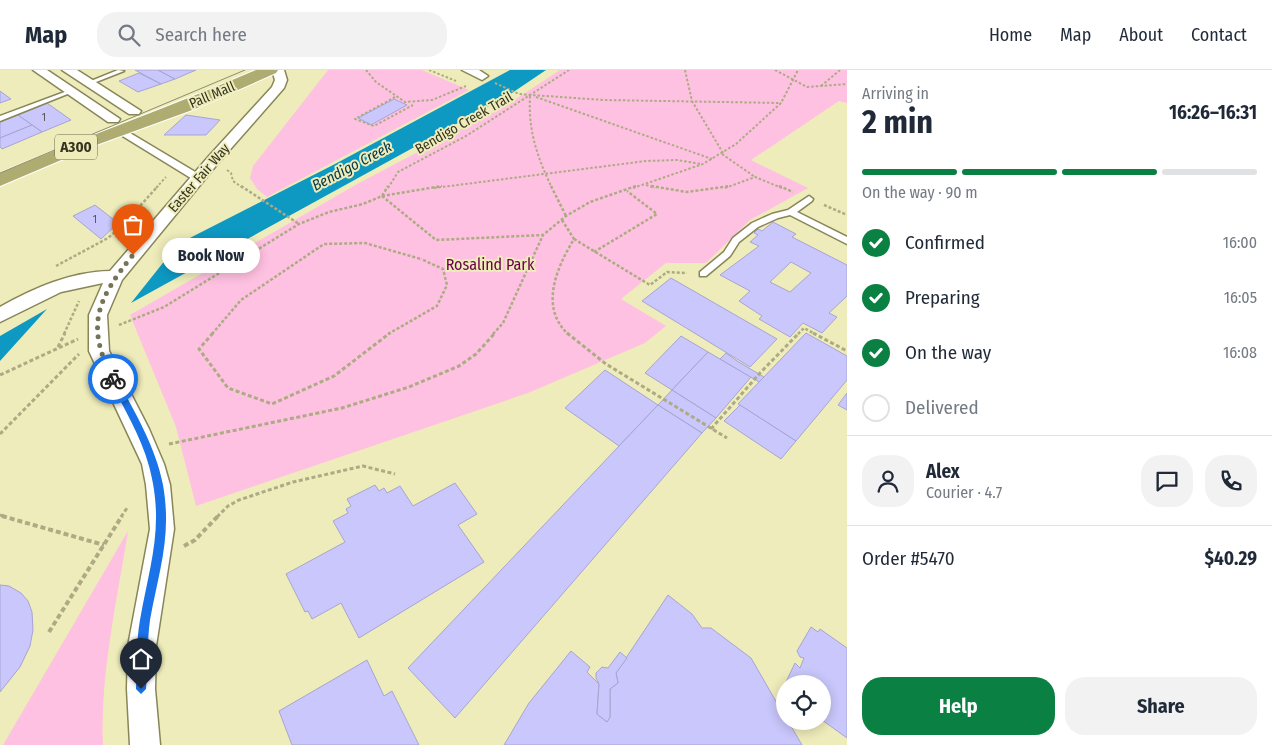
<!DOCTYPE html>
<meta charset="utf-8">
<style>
:root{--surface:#fff;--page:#f2f2f3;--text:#1f2937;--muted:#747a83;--line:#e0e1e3;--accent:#0b8043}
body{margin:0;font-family:"Fira Sans Condensed",sans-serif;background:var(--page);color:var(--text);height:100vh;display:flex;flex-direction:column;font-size:19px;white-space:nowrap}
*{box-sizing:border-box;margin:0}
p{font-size:16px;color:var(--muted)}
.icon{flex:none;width:28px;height:28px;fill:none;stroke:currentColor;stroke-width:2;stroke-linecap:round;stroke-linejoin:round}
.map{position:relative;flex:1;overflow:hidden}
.panel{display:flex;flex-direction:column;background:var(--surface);width:425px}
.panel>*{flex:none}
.tools{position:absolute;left:776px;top:605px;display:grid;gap:10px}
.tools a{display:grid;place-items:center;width:55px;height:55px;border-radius:50%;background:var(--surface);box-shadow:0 2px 12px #0003;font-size:25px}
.pin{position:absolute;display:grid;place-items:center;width:42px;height:42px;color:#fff;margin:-51px -21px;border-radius:50% 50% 50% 0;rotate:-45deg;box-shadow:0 0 5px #0007}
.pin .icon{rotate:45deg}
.courier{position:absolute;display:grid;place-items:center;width:50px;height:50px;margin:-25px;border:4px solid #1a73e8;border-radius:50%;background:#fff;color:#222;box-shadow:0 1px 6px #0007}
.bubble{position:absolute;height:35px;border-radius:18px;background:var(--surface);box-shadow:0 2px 12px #0003;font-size:16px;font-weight:700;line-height:35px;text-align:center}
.head em{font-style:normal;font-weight:700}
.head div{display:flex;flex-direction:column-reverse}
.head{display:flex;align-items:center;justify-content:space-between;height:85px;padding:0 15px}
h1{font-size:32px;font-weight:700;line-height:38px}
.bar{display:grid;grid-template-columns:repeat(4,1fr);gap:8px 5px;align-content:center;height:60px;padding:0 15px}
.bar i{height:6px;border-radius:4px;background:var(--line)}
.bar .on{background:var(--accent)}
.bar p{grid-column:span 4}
.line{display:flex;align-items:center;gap:12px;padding:0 15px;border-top:1px solid var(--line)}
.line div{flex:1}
.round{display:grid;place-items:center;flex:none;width:52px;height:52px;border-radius:20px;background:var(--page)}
ol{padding:0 15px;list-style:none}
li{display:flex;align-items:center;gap:15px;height:55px}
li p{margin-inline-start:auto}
li .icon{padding:5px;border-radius:50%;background:var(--accent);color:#fff;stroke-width:4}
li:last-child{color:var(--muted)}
li i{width:28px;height:28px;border:2px solid var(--line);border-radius:50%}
.cta{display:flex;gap:10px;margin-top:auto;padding:10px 15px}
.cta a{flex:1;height:58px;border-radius:20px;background:var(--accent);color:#fff;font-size:20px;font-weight:700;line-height:58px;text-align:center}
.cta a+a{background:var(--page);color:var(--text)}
header{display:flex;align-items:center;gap:30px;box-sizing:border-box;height:70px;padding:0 25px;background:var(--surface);border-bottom:1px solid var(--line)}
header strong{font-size:24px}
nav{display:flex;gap:28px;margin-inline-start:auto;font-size:18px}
.search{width:350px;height:45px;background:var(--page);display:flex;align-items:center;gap:12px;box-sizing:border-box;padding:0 18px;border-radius:20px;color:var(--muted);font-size:19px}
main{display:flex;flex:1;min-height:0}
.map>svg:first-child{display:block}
.green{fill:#ffc1e1}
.water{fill:#0e99c3}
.building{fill:#c9c7fb;stroke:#a6a5d2;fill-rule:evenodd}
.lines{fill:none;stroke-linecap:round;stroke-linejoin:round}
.service-casing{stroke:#888658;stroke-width:3}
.pedestrian-casing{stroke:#888658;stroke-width:3}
.minor-casing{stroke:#888658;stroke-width:3}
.trunk-casing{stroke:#fff;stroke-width:2}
.path-far3{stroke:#acab84;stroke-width:2;stroke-dasharray:2.5 2;stroke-linecap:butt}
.path-far2{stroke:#acab84;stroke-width:2.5;stroke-dasharray:3 2;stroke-linecap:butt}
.path-far1{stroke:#acab84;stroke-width:3;stroke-dasharray:4 2.5;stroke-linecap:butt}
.path{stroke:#acab84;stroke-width:4;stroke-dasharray:5 3;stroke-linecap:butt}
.service{fill:#fff;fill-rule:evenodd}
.pedestrian{fill:#fff;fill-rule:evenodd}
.minor{fill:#fff;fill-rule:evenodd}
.trunk{fill:#aeac70;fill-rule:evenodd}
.tram{stroke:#8e8d6b;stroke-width:1}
.route{fill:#1a73e8}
.done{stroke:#757456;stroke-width:5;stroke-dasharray:0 9}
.labels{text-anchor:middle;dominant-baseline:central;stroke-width:4;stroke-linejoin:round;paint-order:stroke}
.far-number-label{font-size:11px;fill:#595857}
.far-street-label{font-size:14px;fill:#343320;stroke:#eeecba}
.shield{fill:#eeecba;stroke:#6c6a4e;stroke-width:1}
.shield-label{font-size:15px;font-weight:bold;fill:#343320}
.far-water-label{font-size:15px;font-style:italic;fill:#013849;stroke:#eeecba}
.park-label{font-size:16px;fill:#6a0049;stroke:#eeecba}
</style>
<header>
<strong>Map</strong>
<div class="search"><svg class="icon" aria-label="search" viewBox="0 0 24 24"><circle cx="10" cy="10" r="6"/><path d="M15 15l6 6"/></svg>Search here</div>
<nav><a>Home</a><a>Map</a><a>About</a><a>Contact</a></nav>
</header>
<main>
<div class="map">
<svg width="847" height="675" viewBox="0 0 847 675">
<rect width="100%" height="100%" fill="#eeecba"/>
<g class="green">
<polygon points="328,0 422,0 469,20 267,127 257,119 250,108 253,96"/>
<polygon points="560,0 847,0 847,33 839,31 751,90 808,118 750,150 706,193 666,193 621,229 666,256 645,273 528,323 196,436 176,357 130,245 359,113 507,35"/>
<path d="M128,461C117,531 100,604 103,675H3Z"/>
</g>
<g class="water">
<polygon points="510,0 546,0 509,25 131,233 178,174 335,94"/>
<polygon points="47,239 0,291 0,266"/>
</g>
<g class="building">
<polygon points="135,0 158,0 175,9 161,14"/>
<polygon points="158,0 196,0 175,9"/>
<polygon points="139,3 161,14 138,22 119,11"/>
<polygon points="0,21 11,29 0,33"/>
<polygon points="394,29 407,35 371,55 358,48"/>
<polygon points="47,33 71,50 42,62 18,45"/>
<polygon points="18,45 32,55 0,68 0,52"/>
<polygon points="186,45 220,50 206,65 164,65"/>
<polygon points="32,55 42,62 2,79 0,77 0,68"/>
<polygon points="95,135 118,153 101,169 73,146"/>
<path d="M773,152L796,164L792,167L847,195V226L829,243L837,247L822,263L803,253L790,267L759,249L762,246L739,231L750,221L720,205L759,176L750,172L758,165L754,163L758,159L762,161ZM791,192L811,203L790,222L770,212Z"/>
<polygon points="671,208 777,269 750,297 642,231"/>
<polygon points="806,263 847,286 847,310 796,371 738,334"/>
<polygon points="681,266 708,282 672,320 645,303"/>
<polygon points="708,282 751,307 716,348 672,320"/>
<polygon points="726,283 737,291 764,307 759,312 720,289"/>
<polygon points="605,300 658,335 619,376 565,338"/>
<polygon points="672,320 716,348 702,363 658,335"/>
<polygon points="847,323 847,340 838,335"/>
<polygon points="658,335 702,363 455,648 408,598"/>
<polygon points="740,335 796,371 781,389 724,351"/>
<polygon points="455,413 477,444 458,455 484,492 359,568 341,533 312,549 308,541 305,542 286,504 345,472 333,451 348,443 346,439 351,436 347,429 375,415 379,421 384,418 387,423 400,416 413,436"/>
<polygon points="0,515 9,516 21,523 28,531 32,542 33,560 30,576 20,597 0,622"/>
<polygon points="668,525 692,544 702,558 711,558 751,588 785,647 785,651 788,651 802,675 504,675 529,633 571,581 590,597 587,602 599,614 597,644 607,652 610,647 610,619 618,613 616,603"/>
<polygon points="811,557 818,562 820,559 847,578 847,668 822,650 822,614 785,614 795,593 800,598 804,588 800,587 797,581"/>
<polygon points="620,582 627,588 616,603 618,613 610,619 610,647 607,652 597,644 599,614 596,608 596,603 602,597 608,598"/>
<polygon points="367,590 384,626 392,621 419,675 292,675 279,641"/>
</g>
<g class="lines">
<g class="service-casing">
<g id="service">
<polygon points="118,0 124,1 91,14 86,13"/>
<polygon points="70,20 75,21 0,51 0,46"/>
<polygon points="809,126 813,129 812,131 797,142 847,167 847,174 790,145 778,148 758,157 739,172 730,186 706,206 700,206 700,202 724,182 733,168 752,153 772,144 788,140"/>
</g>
</g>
<g class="pedestrian-casing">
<polygon id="pedestrian" points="120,57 202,106 204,108 198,111 194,110 116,62 116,58"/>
</g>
<g class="minor-casing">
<g id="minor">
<polygon points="33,0 47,0 120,49 118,52 108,52"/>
<polygon points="62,0 77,0 141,41 139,44 129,44"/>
<path d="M272,0H284L287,10L284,18L219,92L122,210L107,245L109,281L149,359L164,394L170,415L174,459L156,576L155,619L160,675H130L127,619L128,576L150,459L146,415L142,394L89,281V245L103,213L61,222L0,252V237C34,218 70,202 110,201L209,86L272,17L275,10Z"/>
<polygon points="462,0 479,0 488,6 482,10"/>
</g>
</g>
<g class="trunk-casing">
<path id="trunk" d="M256,0H278L276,3L195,39L99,74L0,116V103C85,67 172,36 256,0Z"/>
</g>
<g class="path-far3">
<polyline points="366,0 376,12 405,32 432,30 466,16"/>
<polyline points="429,0 456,11"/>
<polyline points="685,0 692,31 723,83"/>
<polyline points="775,0 807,17 847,14"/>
<polyline points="495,13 519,24 531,25 604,30 781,33"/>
<polyline points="821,16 840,0"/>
<path d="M530,26C528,60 537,87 552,118"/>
<polyline points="395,27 355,49 374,56 413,35"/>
<polyline points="536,27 712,89"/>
<polyline points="722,84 755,107"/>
<polyline points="227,100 231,103 233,111 243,118"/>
<polyline points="646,115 655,118"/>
<polyline points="156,118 166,107"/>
<polyline points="388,118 398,102 466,66 569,0"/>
<polyline points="434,118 646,91 677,90 701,94"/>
<polyline points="633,118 703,94 736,74 781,33 798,0"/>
<polyline points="725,118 755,107 782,118"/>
</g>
<g class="path-far2">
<polyline points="241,116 299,154"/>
<polyline points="551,116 566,146"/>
<polyline points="651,116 687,122 730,116"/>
<polyline points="779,116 793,122"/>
<polyline points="382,126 436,170 543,165 566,146 590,132 636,116"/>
<polyline points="382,126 442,116"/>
<polyline points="824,135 847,145"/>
<path d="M562,150L574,169C557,197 539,237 568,264"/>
<polyline points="574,169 650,215 667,202 687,203"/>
<polyline points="594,182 657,144 627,121"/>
<polyline points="56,196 108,168 121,157 158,116"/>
<polyline points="119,255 164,237 299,154 329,142 363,134 382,126 388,116"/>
<polyline points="64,264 79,231"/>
<polyline points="212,264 241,230 324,174 365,173 421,189"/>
<polyline points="388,264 437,236 447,215 443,199 421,189"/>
<polyline points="493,264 503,253 543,165"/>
<polyline points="798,264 804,258 815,264"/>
</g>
<g class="path-far1">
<polyline points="213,263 199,279 228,318 272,334 334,306 390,263"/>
<polyline points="567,263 606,294 727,368"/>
<polyline points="813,263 847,281"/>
<polyline points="58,277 65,263"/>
<polyline points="0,305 78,269"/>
<polyline points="711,359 760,303 799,263"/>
<polyline points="0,364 79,284"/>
<polyline points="169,374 342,338 409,317 459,296 476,284 495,263"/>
<polyline points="0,445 6,447"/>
<polyline points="121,447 127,438"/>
<polyline points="217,447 228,436 239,430 293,412 363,396 395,404"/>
</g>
<g class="path">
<polyline points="2,446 104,475"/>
<polyline points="184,476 195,470 218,446"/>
<polyline points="49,562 122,446"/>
</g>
<use href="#service" class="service"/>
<use href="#pedestrian" class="pedestrian"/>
<use href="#minor" class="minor"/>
<use href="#trunk" class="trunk"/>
<polyline class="tram" points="0,103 245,0"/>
</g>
<path class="route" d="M113,306L116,307C134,341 156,377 163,415C172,466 159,501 150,550C147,572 148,596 146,619L141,624L136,619C137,596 136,572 140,550C150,493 165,455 149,396C141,366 123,337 109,309Z"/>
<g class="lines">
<path class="done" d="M113,309C85,256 97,229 133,185"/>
</g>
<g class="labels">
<g class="far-number-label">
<text x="44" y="47">1</text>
<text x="95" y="149">1</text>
</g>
<g class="far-street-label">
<text transform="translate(212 25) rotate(-23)">Pall Mall</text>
<text transform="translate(464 53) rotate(-30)">Bendigo Creek Trail</text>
<text transform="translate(199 108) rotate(-49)">Easter Fair Way</text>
</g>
<rect class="shield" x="55" y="64.5" width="42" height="25" rx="4"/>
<g class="shield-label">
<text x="76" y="77">A300</text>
</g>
<g class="far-water-label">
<text transform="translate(352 96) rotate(-28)">Bendigo Creek</text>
</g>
<g class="park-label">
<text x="490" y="194">Rosalind Park</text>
</g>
</g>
</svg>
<div class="tools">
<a><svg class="icon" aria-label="locate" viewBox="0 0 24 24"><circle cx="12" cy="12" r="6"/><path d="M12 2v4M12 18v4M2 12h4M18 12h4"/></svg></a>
</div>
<div class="pin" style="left:133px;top:185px;background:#ea580c"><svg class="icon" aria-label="bag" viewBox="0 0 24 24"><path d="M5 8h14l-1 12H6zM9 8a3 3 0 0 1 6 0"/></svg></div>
<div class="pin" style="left:141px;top:619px;background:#1f2937"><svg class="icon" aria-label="home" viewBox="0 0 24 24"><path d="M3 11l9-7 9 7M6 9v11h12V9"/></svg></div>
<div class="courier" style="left:113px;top:309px"><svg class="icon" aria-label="bike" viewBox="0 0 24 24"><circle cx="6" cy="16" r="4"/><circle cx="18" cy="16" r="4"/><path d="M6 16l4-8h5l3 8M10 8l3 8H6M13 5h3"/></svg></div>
<div class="bubble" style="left:162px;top:168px;width:98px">Book Now</div>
</div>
<section class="panel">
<div class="head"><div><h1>2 min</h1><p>Arriving in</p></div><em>16:26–16:31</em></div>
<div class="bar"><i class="on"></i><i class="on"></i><i class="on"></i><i></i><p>On the way · 90 m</p></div>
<ol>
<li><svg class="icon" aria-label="check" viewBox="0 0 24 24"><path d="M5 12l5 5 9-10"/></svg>Confirmed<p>16:00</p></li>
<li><svg class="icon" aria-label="check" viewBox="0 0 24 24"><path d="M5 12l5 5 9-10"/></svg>Preparing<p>16:05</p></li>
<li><svg class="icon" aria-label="check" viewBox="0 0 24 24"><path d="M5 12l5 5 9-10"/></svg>On the way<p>16:08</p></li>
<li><i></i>Delivered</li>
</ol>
<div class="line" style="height:90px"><a class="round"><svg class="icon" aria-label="person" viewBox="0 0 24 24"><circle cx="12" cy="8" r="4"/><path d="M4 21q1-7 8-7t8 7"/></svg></a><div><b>Alex</b><p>Courier · 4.7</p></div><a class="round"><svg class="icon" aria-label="chat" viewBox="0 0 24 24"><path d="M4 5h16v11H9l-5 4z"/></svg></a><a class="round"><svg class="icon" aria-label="phone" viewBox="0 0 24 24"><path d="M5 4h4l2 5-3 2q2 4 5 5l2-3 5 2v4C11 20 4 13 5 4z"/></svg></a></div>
<div class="line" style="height:65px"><div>Order #5470</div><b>$40.29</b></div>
<div class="cta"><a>Help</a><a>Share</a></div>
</section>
</main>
